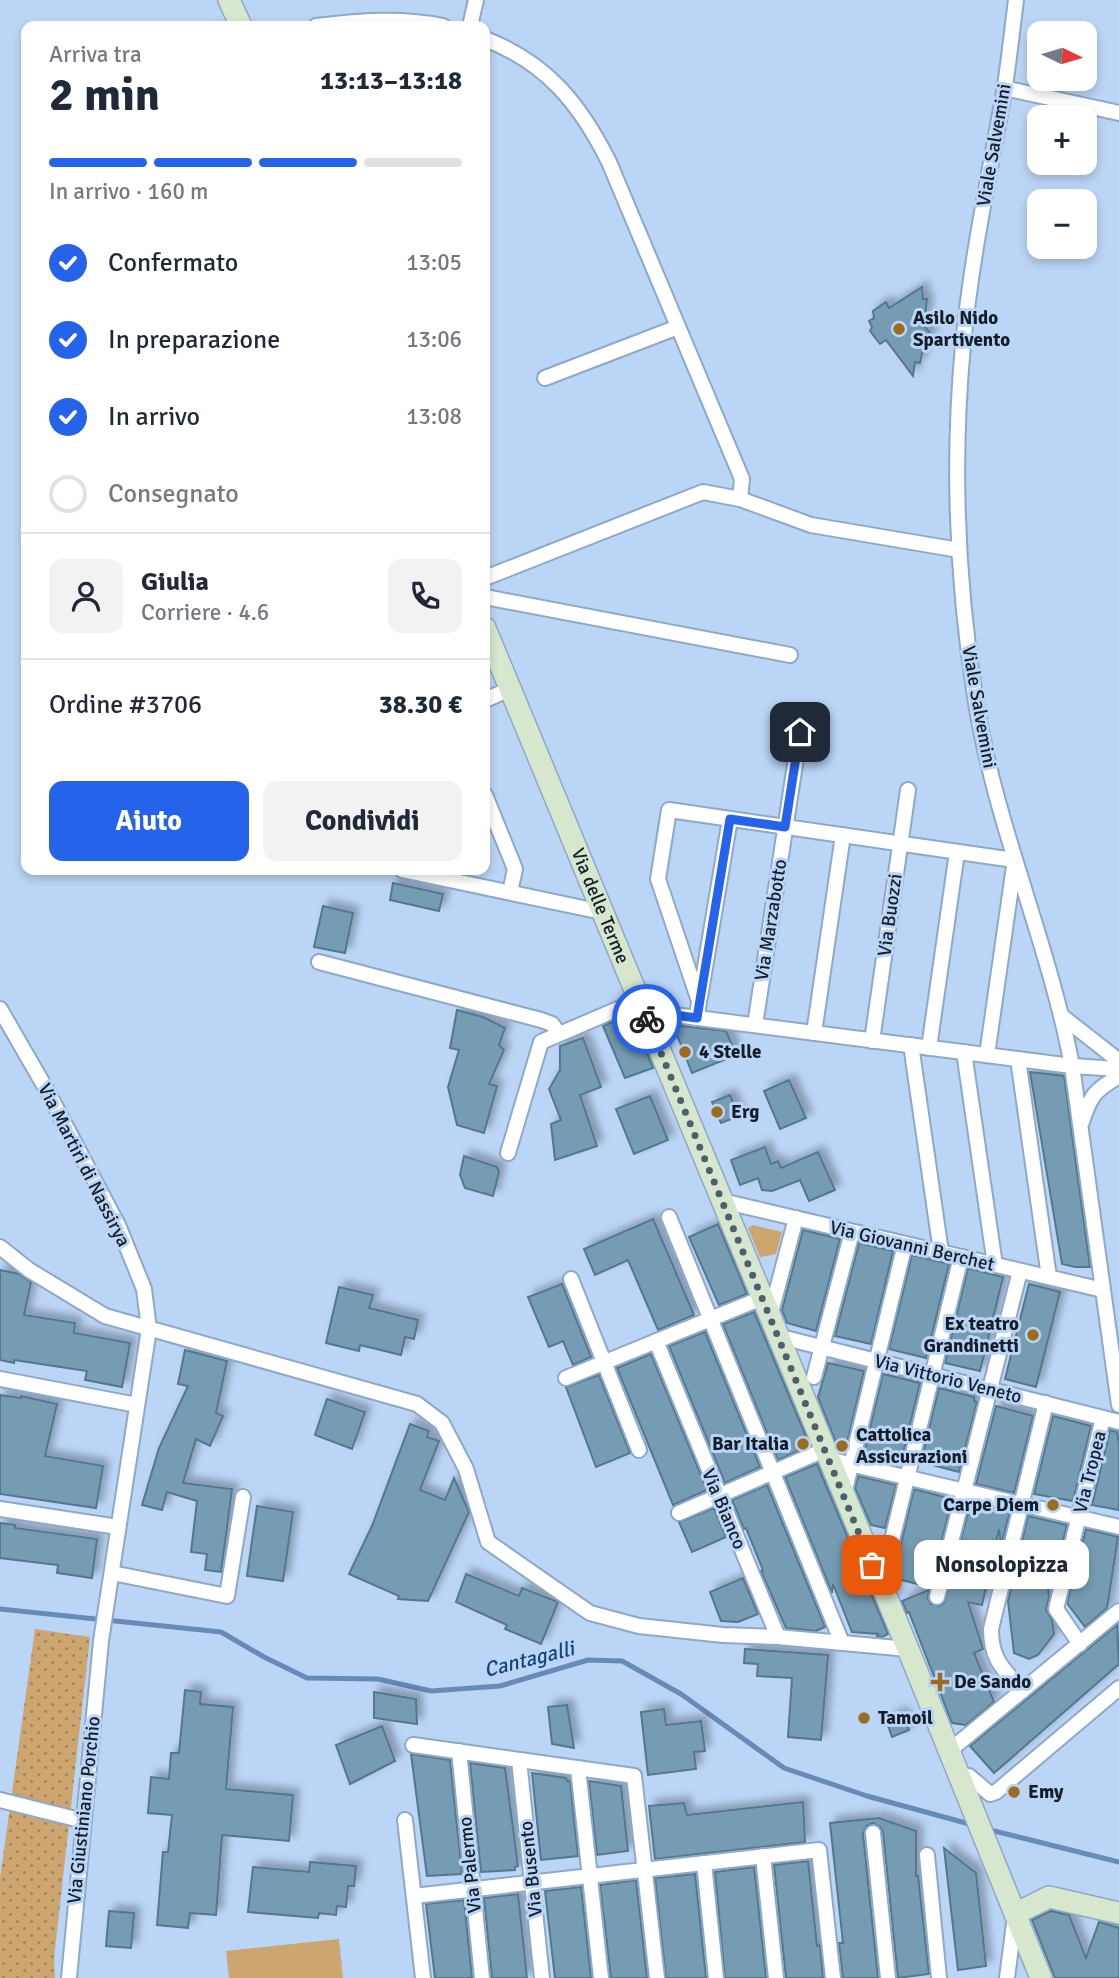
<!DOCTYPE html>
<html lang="it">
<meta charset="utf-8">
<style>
:root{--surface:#fff;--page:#f2f2f3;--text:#1f2937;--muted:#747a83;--line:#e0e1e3;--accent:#2563eb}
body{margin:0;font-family:Signika,sans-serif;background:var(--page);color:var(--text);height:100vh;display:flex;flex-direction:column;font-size:26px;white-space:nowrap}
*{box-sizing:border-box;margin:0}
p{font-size:23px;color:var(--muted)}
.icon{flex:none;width:38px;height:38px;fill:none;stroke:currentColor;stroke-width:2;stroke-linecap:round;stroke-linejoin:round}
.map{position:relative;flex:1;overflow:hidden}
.sheet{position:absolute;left:21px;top:21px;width:469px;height:854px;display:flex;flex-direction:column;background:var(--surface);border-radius:14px;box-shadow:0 4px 10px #0003}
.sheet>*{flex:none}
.needle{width:46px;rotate:95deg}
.buttons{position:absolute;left:1027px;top:21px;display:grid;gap:14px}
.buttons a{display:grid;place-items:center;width:70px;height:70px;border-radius:14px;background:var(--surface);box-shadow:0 4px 10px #0003;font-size:35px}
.pin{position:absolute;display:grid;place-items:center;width:60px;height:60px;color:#fff;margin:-30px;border-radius:14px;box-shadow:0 4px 10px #0006}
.courier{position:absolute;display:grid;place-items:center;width:70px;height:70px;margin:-35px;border:5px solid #2563eb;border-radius:50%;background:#fff;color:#222;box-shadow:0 2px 9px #0007}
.bubble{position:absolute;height:49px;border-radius:14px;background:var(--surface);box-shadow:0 4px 10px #0003;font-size:23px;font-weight:700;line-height:49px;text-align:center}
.headline em{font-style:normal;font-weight:700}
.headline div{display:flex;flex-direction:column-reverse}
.headline{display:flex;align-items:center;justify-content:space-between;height:119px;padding:0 28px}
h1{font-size:46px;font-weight:700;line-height:52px}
.bar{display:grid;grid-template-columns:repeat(4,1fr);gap:10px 7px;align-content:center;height:84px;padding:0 28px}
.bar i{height:9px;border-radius:5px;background:var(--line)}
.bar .on{background:var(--accent)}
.bar p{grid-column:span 4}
.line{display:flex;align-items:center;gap:18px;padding:0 28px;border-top:2px solid var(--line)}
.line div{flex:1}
.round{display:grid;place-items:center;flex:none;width:74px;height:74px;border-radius:14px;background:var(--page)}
ol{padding:0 28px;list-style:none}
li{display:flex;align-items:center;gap:21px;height:77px}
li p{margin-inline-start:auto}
li .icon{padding:7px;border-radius:50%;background:var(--accent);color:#fff;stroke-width:4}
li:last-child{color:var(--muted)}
li i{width:38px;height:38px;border:4px solid var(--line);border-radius:50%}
.button{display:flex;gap:14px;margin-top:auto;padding:14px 28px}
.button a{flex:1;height:80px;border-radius:14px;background:var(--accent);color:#fff;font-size:28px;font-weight:700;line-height:80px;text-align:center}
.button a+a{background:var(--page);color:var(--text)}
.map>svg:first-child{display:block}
.green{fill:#cda56e}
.park{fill:url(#park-dots)}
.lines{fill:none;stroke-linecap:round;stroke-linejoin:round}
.stream{stroke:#678ab7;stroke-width:5}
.building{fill:#769cb3;stroke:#53788e;stroke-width:2;filter:url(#shadow)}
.minor-casing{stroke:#8fa8c8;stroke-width:18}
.secondary-casing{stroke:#8fa8c8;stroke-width:24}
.minor{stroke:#fff;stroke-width:14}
.secondary{stroke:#d7e7cd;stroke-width:21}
.done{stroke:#4e5e71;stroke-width:7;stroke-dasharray:0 12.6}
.route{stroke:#2563eb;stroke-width:9}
.poi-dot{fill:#9c6c1f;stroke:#bbd5f6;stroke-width:2.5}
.labels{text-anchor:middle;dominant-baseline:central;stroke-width:6;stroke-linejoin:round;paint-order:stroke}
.street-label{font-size:19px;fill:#141e29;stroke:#bbd5f6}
.poi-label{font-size:19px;font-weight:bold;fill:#141e29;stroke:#bbd5f6;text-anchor:start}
.water-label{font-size:21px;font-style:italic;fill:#154479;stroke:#bbd5f6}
</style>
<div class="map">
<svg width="1119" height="1978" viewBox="0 0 1119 1978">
<defs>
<pattern id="park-dots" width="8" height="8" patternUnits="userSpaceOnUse" patternTransform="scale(1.75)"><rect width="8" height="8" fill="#cda56e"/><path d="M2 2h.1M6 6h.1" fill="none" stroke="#a5865a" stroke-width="1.8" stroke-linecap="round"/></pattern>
<filter id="shadow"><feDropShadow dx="6" dy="-6" stdDeviation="3.5" flood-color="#0004"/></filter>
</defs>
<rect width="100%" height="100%" fill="#bbd5f6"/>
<g class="green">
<polygon points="753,1225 782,1232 776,1254 760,1257 748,1228"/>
<polygon points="339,1939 343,1978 229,1978 226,1951"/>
</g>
<polygon class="park" points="35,1629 90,1637 54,1958 55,1978 0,1978 0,1878"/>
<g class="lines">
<g class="stream">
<polyline points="0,1609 221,1632 264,1657 307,1678 378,1679 431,1691 500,1686 588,1660 622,1661 681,1694 784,1768 867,1796 973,1825"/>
<polyline points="986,1829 1119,1862"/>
</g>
</g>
<g class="building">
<polygon points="922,287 923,299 927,299 924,326 932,335 924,343 920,363 915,362 913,376 886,340 880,344 870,331 872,327 869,321 874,318 873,311 886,302 889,308"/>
<polygon points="393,883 443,894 439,911 390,900"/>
<polygon points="323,906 353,913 345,953 314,947"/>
<polygon points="457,1010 483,1017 505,1028 499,1045 504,1050 489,1084 497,1086 484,1133 457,1125 448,1087 459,1050 450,1048"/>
<polygon points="631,1014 653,1068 625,1078 603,1026"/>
<polygon points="673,1025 726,1031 736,1055 692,1073"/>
<polygon points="583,1038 601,1087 580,1095 597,1146 555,1160 551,1124 561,1120 549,1089 560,1070 560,1046"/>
<polygon points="1030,1072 1064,1076 1090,1267 1075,1267 1062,1264"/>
<polygon points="789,1080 806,1118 780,1129 764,1091"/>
<polygon points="730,1095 739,1116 721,1123 712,1102"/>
<polygon points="650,1096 668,1140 634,1154 616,1109"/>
<polygon points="765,1147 771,1164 778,1161 781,1168 818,1152 835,1190 809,1201 800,1180 772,1191 762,1190 758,1178 740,1185 731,1160"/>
<polygon points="464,1156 497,1167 499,1172 493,1196 465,1188 460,1175"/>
<polygon points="653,1219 694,1315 658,1330 628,1260 595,1275 584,1249"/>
<polygon points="718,1224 747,1294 719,1305 689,1237"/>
<polygon points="803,1230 840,1239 816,1331 787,1323 782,1310"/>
<polygon points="859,1243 893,1251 871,1344 835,1336"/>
<polygon points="912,1255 949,1264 926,1358 889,1349"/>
<polygon points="968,1268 1003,1277 980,1371 945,1363"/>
<polygon points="0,1270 19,1274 31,1282 24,1315 75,1323 74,1333 130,1343 122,1387 85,1380 87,1371 14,1360 14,1363 0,1360"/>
<polygon points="562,1284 591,1357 573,1365 563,1341 549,1347 528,1297"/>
<polygon points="1029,1284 1060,1292 1036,1387 1005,1379"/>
<polygon points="339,1287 373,1295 369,1308 418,1320 414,1339 405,1337 401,1355 360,1345 359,1351 326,1343"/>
<polygon points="754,1312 810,1446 778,1460 723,1324"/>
<polygon points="705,1332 760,1467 725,1483 669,1346"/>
<polygon points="185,1350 227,1361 216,1413 223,1416 210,1446 196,1439 183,1483 232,1489 221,1572 205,1570 207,1554 191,1552 197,1501 167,1492 162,1510 142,1505 159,1448 188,1386 178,1384"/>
<polygon points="651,1354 707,1490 673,1505 617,1368"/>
<polygon points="828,1363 864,1371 847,1443 835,1440 818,1397"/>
<polygon points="883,1374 920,1383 902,1457 897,1456 895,1465 863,1457"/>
<polygon points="599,1375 630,1453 596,1467 566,1387"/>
<polygon points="939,1388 974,1397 974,1401 977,1402 959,1472 921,1462"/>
<polygon points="0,1395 21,1398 21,1396 57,1404 45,1456 103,1466 96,1508 0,1494"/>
<polygon points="327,1399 365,1412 352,1449 315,1435"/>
<polygon points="996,1406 1033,1416 1014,1493 976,1484"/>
<polygon points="1053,1416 1091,1426 1073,1501 1034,1494"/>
<polygon points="410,1424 429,1431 427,1437 439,1441 420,1490 445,1500 454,1478 469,1512 428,1601 398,1599 399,1596 349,1574 372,1526"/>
<polygon points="1110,1430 1117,1432 1119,1444 1119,1510 1092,1505"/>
<polygon points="817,1464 888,1634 882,1637 877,1636 878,1634 852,1632 833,1584 832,1593 785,1477"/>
<polygon points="858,1476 896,1485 885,1528 871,1525 855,1488"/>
<polygon points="767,1485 825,1627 816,1631 786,1628 761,1571 763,1570 746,1528 744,1529 732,1500"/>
<polygon points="914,1489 952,1499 930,1587 893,1578"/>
<polygon points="971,1502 1010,1511 1001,1546 999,1529 982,1605 968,1602 983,1649 974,1653 994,1702 966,1725 952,1723 909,1612 907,1613 902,1601 929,1590 928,1599 931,1604 939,1606 944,1603"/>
<polygon points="257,1506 293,1512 283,1581 247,1576"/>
<polygon points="714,1508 726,1537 692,1552 679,1522"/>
<polygon points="1028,1516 1067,1525 1052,1583 1046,1574 1049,1597 1046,1610 1052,1620 1054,1634 1038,1655 1029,1659 1014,1653 1008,1601"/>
<polygon points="0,1523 15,1525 15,1528 97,1539 92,1578 57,1573 58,1565 0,1558"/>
<polygon points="1086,1529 1118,1537 1107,1608 1085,1627 1067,1603"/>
<polygon points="466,1574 519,1596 522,1588 558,1602 541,1644 505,1629 507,1625 456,1602"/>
<polygon points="743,1578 758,1614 738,1622 721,1621 710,1592"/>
<polygon points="1117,1625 1119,1664 994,1773 970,1746"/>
<polygon points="745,1649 828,1655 821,1740 788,1737 792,1678 757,1676 758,1664 744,1663"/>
<polygon points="185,1690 201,1692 200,1704 233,1707 226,1789 293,1795 289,1841 222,1835 216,1915 190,1913 188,1928 157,1925 163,1852 168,1852 172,1815 148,1813 151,1777 169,1779 171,1753 179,1753"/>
<polygon points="374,1692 416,1699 417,1724 374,1718"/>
<polygon points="567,1705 574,1748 552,1744 548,1707"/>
<polygon points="664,1709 666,1725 701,1721 705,1751 694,1752 696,1769 648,1775 641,1712"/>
<polygon points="902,1713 909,1730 892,1737 886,1720"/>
<polygon points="382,1726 395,1761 350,1784 336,1745"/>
<polygon points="411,1754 450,1760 462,1874 427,1876"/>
<polygon points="470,1763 505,1768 518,1866 515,1867 515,1870 481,1872"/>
<polygon points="532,1773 566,1778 567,1781 570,1781 578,1856 541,1860"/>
<polygon points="589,1781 621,1786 628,1851 597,1855"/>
<polygon points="803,1802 805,1842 655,1859 649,1806 684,1803 687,1815"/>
<polygon points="879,1818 916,1831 916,1876 918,1876 929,1974 898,1978 883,1832 880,1827 873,1823 867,1826 863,1834 878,1978 843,1978 839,1943 843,1943 830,1823"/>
<polygon points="944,1848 976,1873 986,1966 958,1970"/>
<polygon points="808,1861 817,1946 820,1945 823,1978 786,1978 774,1865"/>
<polygon points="310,1862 356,1866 354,1886 348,1886 346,1907 337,1906 336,1915 319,1913 318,1918 248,1912 253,1867 309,1872"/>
<polygon points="754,1867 766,1978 725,1978 715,1872"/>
<polygon points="695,1874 706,1978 666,1978 655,1878"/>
<polygon points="636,1880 647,1978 611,1978 600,1885"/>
<polygon points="581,1887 591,1978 555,1978 545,1891"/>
<polygon points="518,1894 527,1978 492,1978 484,1898"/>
<polygon points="464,1900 472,1978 435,1978 426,1904"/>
<polygon points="109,1911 134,1913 131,1948 106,1946"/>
<polygon points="1051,1911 1069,1915 1086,1958 1099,1922 1119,1928 1119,1978 1055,1978 1032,1920"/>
</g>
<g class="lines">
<g class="minor-casing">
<g id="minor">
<path d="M1016,0C1012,31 1009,61 1004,92C989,176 971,260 963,345C952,463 957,585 976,703C996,827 1049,943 1072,1066L1119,1405"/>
<path d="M316,26C359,21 400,17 443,26"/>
<polyline points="470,26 476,0"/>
<path d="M485,39C547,63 580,104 609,162L742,479L740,499"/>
<polyline points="1004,88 1119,113"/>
<polyline points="545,378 678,327"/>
<polyline points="485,578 703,492 740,499 811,525 959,550"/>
<polyline points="485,597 790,655"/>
<polyline points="485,700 510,689"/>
<polyline points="485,795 515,869 510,892"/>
<polyline points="402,870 602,912"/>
<polyline points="319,962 541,1020 552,1024 559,1034"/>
<polyline points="700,997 730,819"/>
<polyline points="0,1009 45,1087 118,1225 144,1289 149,1329 101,1641 69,1978"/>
<polyline points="643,1011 1072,1066 1119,1069"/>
<polyline points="1063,1017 1119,1061"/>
<polyline points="697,1018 699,1001 658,879 669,810 1014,860"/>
<polyline points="755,1025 800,732"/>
<polyline points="814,1033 843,835"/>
<polyline points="872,1041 908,790"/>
<polyline points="911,1045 941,1252"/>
<polyline points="929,1048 957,852"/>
<polyline points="964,1052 995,1265"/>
<polyline points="987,1055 1014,866"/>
<polyline points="1018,1059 1049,1277"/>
<path d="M1082,1122C1090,1096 1095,1090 1119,1076"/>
<polyline points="508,1153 541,1042 639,1000"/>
<polyline points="722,1201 1103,1290"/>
<polyline points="669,1217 842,1643"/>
<polyline points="0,1247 29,1270 105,1316 417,1404 442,1423 466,1469 488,1542 590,1613 639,1626 723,1635 778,1637 908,1649"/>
<polyline points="571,1279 639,1450"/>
<polyline points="770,1316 796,1218"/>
<polyline points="777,1336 1119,1422"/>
<polyline points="656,1341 778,1637"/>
<polyline points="814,1377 852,1232"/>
<polyline points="566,1378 762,1298"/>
<polyline points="0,1379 137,1405"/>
<polyline points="828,1459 1119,1527"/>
<polyline points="844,1494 905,1244"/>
<polyline points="0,1509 118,1527"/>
<polyline points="679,1513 824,1450"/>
<polyline points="112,1573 227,1596 243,1497"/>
<polyline points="881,1585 961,1257"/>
<polyline points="937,1597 1020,1271"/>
<polyline points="1080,1644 1056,1609 1103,1418"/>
<path d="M1022,1691C1003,1668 991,1660 991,1629L1046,1403"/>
<polyline points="413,1745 634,1776 657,1978"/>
<polyline points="459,1751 482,1978"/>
<polyline points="949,1751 1119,1611"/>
<polyline points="519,1760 542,1978"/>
<polyline points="578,1768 601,1978"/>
<polyline points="959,1777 969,1776 990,1794 996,1792 1119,1688"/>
<polyline points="0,1800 84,1821"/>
<polyline points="405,1820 423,1978"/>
<polyline points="873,1833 888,1978"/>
<polyline points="927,1855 939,1978"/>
<polyline points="763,1856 776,1978"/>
<polyline points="704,1863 716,1978"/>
<polyline points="414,1896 819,1850 833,1978"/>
<polyline points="1007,1978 1015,1916"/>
</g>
</g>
<g class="secondary-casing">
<g id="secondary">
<polyline points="229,0 241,26"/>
<path id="s1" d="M485,628L908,1649L1041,1978"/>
<polyline points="1015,1914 1049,1897 1119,1913"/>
</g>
</g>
<use href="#minor" class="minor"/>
<use href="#secondary" class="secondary"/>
</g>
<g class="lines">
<polyline class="done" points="647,1019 872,1565"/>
<polyline class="route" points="647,1019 643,1011 697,1018 730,819 785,827 800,732"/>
</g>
<g class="poi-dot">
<circle cx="899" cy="329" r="7"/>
<circle cx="685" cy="1052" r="7"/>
<circle cx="717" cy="1112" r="7"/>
<circle cx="1033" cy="1335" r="7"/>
<circle cx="803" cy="1444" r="7"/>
<circle cx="842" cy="1446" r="7"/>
<circle cx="1053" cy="1505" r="7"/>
<path d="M936.5 1671.5h7v7h7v7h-7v7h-7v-7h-7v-7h7z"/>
<circle cx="864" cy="1718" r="7"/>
<circle cx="1014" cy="1792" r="7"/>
</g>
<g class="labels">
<g class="street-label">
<text transform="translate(994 145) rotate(-80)">Viale Salvemini</text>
<text transform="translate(979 707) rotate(80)">Viale Salvemini</text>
<text stroke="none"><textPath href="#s1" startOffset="301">Via delle Terme</textPath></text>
<text transform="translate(890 915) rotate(-82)">Via Buozzi</text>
<text transform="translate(771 920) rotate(-81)">Via Marzabotto</text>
<text transform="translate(84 1165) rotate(63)">Via Martiri di Nassirya</text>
<text transform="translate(912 1246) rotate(13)">Via Giovanni Berchet</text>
<text transform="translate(948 1379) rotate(14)">Via Vittorio Veneto</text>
<text transform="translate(1090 1472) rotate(-76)">Via Tropea</text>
<text transform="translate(724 1509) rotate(67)">Via Bianco</text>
<text transform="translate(84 1810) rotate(-84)">Via Giustiniano Porchio</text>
<text transform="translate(470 1865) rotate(-96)">Via Palermo</text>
<text transform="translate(531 1869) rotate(-96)">Via Busento</text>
</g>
<g class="poi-label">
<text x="913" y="318">Asilo Nido<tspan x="913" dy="22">Spartivento</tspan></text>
<text x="699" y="1052">4 Stelle</text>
<text x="731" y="1112">Erg</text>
<text x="1019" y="1324" text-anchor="end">Ex teatro<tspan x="1019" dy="22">Grandinetti</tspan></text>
<text x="856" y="1435">Cattolica<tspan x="856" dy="22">Assicurazioni</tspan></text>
<text x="789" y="1444" text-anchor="end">Bar Italia</text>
<text x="1039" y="1505" text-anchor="end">Carpe Diem</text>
<text x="954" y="1682">De Sando</text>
<text x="878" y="1718">Tamoil</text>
<text x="1028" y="1792">Emy</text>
</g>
<g class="water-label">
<text transform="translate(529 1659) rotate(-14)">Cantagalli</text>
</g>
</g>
</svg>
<div class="buttons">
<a><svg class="needle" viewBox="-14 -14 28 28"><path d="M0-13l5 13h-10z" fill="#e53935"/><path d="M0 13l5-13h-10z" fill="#747a83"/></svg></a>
<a>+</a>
<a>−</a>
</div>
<div class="pin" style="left:872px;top:1565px;background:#ea580c"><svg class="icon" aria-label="bag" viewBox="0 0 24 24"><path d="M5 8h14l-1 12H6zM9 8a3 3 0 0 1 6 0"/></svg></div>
<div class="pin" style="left:800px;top:732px;background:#1f2937"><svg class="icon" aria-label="home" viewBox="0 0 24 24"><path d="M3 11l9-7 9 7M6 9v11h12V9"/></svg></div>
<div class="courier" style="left:647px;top:1019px"><svg class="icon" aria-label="bike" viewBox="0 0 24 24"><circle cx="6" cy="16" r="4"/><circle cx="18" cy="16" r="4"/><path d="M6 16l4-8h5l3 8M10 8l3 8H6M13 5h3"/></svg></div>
<div class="bubble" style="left:914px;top:1540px;width:175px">Nonsolopizza</div>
<section class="sheet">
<div class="headline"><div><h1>2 min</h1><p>Arriva tra</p></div><em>13:13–13:18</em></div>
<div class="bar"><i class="on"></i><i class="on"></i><i class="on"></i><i></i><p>In arrivo · 160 m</p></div>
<ol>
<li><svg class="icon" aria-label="check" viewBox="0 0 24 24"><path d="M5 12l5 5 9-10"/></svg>Confermato<p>13:05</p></li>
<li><svg class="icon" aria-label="check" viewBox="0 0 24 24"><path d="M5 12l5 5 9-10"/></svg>In preparazione<p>13:06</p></li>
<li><svg class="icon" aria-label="check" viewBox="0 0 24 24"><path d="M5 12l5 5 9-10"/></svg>In arrivo<p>13:08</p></li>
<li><i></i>Consegnato</li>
</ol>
<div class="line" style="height:126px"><a class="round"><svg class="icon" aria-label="person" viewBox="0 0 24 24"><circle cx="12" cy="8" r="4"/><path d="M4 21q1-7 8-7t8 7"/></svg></a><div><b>Giulia</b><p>Corriere · 4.6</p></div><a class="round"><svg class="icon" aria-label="phone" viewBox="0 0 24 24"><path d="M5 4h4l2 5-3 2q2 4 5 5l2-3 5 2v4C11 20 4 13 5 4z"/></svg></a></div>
<div class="line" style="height:91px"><div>Ordine #3706</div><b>38.30 €</b></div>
<div class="button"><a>Aiuto</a><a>Condividi</a></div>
</section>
</div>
